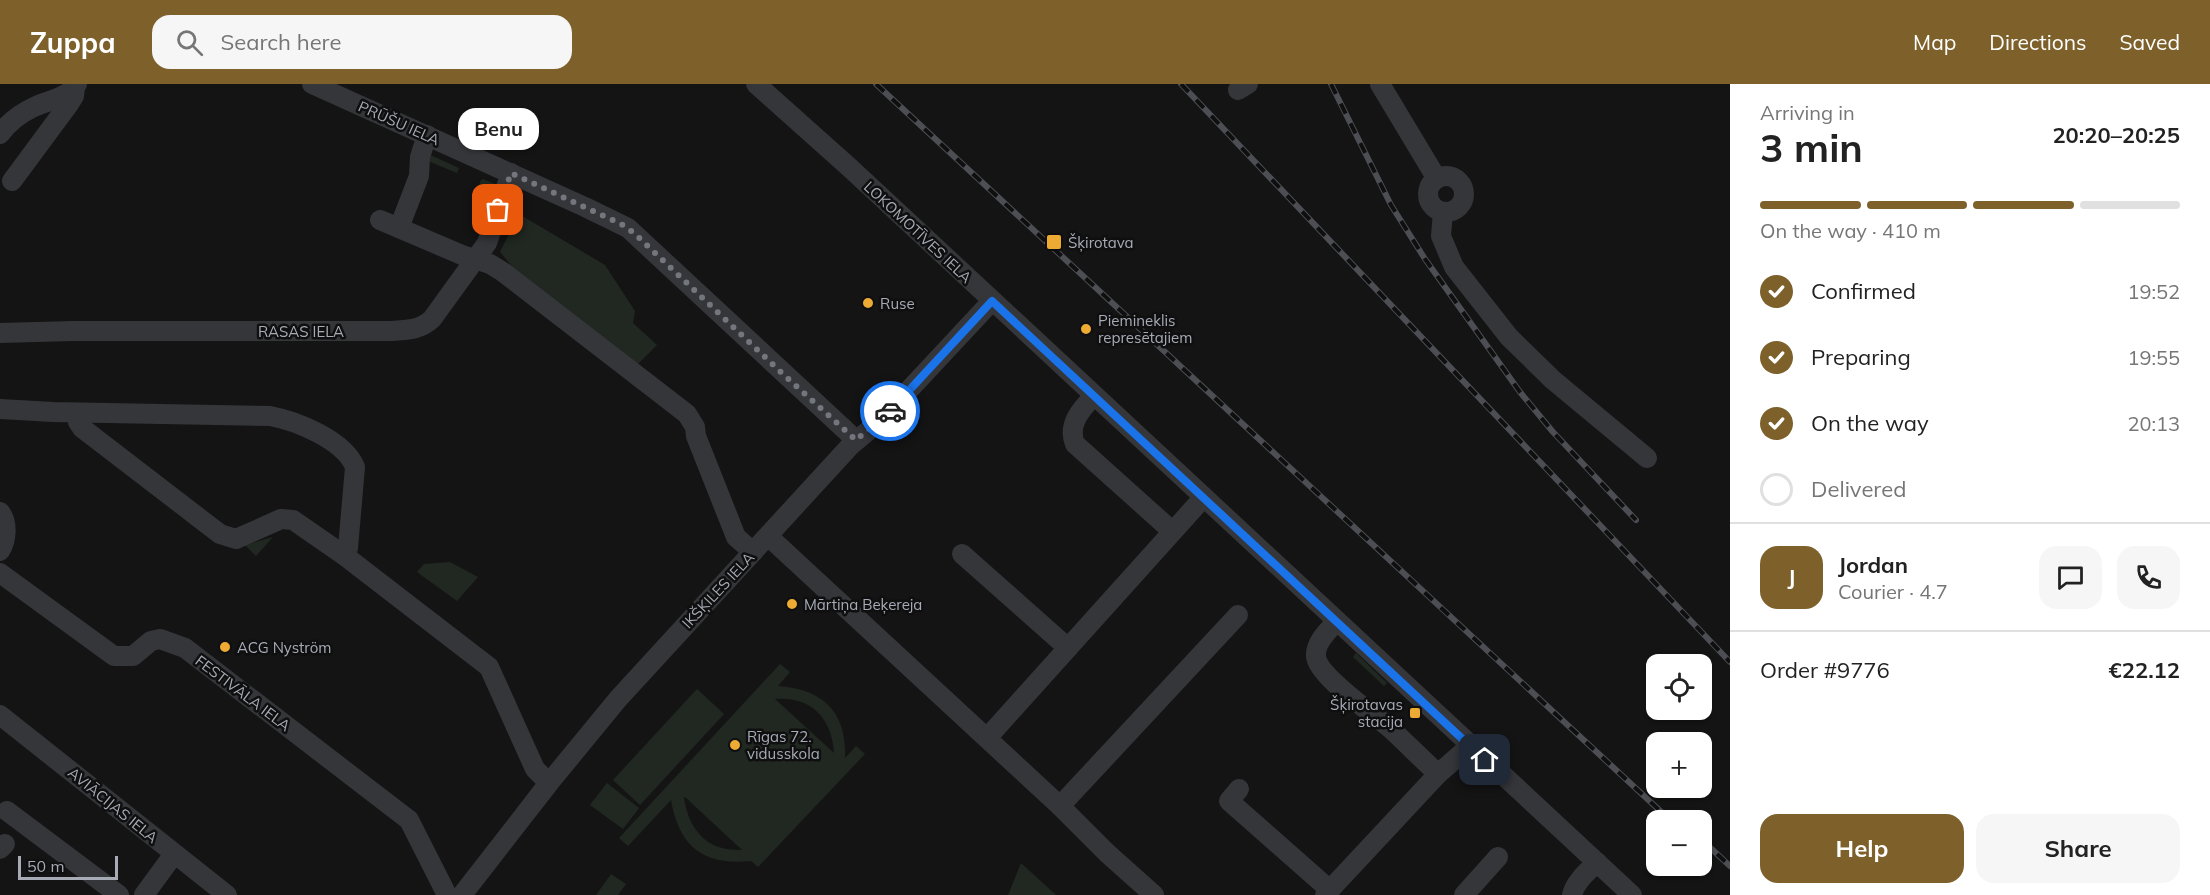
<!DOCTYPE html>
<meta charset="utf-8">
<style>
:root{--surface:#fff;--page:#f6f6f6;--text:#222;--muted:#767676;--line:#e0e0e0;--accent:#7d602a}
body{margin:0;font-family:Mulish,sans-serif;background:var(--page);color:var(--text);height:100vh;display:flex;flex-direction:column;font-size:22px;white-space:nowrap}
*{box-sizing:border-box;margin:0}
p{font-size:20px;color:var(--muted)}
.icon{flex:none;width:33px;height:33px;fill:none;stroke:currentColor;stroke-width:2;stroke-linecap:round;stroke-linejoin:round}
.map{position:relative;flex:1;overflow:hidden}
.sheet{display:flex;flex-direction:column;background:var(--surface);width:480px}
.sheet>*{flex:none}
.fabs{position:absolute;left:1646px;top:570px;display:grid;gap:12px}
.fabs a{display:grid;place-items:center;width:66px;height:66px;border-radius:12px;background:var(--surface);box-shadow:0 2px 4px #0004;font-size:30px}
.scale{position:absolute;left:18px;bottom:15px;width:100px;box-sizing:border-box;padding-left:6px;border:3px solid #a6abb5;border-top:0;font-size:16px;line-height:21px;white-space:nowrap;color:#a6abb5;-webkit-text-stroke:4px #0f0f10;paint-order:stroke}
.pin{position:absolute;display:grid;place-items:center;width:51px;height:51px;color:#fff;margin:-26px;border-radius:12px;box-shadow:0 3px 9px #0006}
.courier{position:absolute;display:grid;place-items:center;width:60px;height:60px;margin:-30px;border:4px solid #1a73e8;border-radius:50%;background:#fff;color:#222;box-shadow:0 2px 8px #0007}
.bubble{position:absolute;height:42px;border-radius:18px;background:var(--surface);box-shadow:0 2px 4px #0004;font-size:20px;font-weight:700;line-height:42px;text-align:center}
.headline em{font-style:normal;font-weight:700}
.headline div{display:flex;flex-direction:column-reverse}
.headline{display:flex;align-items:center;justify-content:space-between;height:102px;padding:0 30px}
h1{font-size:39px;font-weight:700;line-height:45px}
.bar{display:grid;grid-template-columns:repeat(4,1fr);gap:9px 6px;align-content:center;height:72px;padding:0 30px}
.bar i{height:8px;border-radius:4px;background:var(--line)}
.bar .active{background:var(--accent)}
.bar p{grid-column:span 4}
.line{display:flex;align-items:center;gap:15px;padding:0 30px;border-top:2px solid var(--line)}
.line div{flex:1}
.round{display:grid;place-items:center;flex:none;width:63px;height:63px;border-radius:18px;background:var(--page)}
ol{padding:0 30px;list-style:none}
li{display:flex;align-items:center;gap:18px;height:66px}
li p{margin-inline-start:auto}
li .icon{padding:6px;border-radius:50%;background:var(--accent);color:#fff;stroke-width:4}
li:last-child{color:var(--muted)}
li i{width:33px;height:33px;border:3px solid var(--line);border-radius:50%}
.cta{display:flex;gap:12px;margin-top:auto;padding:12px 30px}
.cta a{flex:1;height:69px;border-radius:18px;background:var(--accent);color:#fff;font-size:24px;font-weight:700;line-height:69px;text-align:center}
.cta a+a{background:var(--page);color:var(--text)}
header{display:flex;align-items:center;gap:36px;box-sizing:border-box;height:84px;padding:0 30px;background:var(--accent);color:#fff}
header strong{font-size:28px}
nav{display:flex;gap:33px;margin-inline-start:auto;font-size:21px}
.search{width:420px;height:54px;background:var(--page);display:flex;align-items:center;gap:15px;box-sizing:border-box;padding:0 21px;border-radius:18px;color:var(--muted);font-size:22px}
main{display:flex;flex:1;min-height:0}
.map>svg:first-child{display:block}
.green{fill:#202821;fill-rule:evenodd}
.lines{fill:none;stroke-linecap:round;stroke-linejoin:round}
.minor{stroke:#35363a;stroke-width:20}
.rail-casing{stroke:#4c4e53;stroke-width:6}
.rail{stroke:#0f0f10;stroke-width:4;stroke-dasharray:11;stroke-linecap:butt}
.done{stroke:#73767d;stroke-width:6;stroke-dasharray:0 10.8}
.route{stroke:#1a73e8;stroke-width:8}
.poi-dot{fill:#edab33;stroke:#0f0f10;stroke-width:2}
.labels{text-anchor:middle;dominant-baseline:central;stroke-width:5;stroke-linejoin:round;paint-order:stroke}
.street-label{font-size:15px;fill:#a6abb5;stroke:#0f0f10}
.poi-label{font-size:15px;fill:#a6abb5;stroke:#0f0f10;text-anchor:start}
</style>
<header>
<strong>Zuppa</strong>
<div class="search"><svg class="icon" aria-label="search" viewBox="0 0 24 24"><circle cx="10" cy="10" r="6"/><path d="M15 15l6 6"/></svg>Search here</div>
<nav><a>Map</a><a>Directions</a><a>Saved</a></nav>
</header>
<main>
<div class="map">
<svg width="1730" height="811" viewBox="0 0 1730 811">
<rect width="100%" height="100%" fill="#141415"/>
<g class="green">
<polygon points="426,69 459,84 457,89 428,77"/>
<polygon points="483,95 495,100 493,113 477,106 481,96"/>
<polygon points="519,130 605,181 635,227 633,239 657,261 635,283 516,187 500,168"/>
<polygon points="273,453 256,472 245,461"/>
<polygon points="450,478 478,493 457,517 417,488 424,480"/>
<polygon points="1356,569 1387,599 1384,602 1353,573"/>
<path d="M780,580L790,588L778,602C822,605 847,627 845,674L856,662L865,670L758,783L751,777C704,782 679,763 671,716L628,762L619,754ZM775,615C811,612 832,634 834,669ZM684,713H685L742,766C707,768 688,745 684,713Z"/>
<polygon points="697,605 724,630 640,721 613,696"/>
<polygon points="607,699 639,724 623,745 590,721"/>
<polygon points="1021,779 1056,811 1008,811"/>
<polygon points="611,790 626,800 618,811 596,811"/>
</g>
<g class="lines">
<g class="minor">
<polyline points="312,0 585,123 628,144 856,356"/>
<polyline points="756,0 849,83 1632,811"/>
<polyline points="1380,0 1437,95"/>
<polyline points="1238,6 1248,0"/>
<path d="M0,50C9,38 21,29 34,23C49,16 67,14 77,0"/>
<circle cx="1446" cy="110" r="18"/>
<polyline points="12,97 69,20 74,12 75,3"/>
<polyline points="1443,128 1441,152 1454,183 1509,253 1553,296 1647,374"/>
<polyline points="380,136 462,171 490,180 503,188 687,330 695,343 696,352 736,453 753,468"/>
<polyline points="399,144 419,92 420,73 427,51"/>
<path d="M0,249L73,247H389C405,246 419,247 432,235L487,159L511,89"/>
<path d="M1094,312C1081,325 1067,341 1075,360L1172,447"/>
<path d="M0,325L53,328L270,332C297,337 344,356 355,383L348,464L345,472"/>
<polyline points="78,329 78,338 82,344 220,450 236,455 281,435 293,436 345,472 489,583 535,685 549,699"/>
<path d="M0,428C8,438 7,456 0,467"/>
<polyline points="768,452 1060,722 1107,769 1154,811"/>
<polyline points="962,470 1068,564"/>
<polyline points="0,489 114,572 133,572 151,557 160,555 185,564 409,736 447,811"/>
<path d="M1337,537C1329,546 1315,558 1316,572C1317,592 1375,631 1391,645C1407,660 1422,675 1438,690"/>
<polyline points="0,631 227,811"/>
<polyline points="987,654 1203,414"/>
<polyline points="1239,705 1229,717 1330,806"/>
<polyline points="1060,722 1238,531"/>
<polyline points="7,727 119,811"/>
<polyline points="0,765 5,760"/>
<polyline points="144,811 174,770"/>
<polyline points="462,811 549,699 618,615 851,361 880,337 992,217"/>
<polyline points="1325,811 1438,690 1470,662"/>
<polyline points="1464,811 1498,773"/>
<path d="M1572,811C1575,798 1587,788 1597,778"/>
</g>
<g class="rail-casing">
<g id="rail">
<polyline points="876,0 1670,736"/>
<polyline points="1181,0 1730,578"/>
<polyline points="1331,0 1391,121 1425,175 1520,308 1553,348 1636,436"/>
<polyline points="1701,755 1730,782"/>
</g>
</g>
<use href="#rail" class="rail"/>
</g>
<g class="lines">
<polyline class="done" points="498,126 511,89 621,140 634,149 785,292 856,356 890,327"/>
<polyline class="route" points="890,327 992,217 1485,676"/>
</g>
<g class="poi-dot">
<rect x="1046" y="150" width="16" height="16" rx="3"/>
<circle cx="868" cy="219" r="6"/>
<circle cx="1086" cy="245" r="6"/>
<circle cx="792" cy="520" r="6"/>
<circle cx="225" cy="563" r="6"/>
<rect x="1409" y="623" width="12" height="12" rx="3"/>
<circle cx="735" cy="661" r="6"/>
</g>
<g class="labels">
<g class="street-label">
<text transform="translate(399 39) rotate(24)">PRŪŠU IELA</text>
<text transform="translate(918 148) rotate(43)">LOKOMOTĪVES IELA</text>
<text x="301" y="247">RASAS IELA</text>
<text transform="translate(718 506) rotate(-47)">IKŠĶILES IELA</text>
<text transform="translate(243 609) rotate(37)">FESTIVĀLA IELA</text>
<text transform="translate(113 721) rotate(39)">AVIĀCIJAS IELA</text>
</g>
<g class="poi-label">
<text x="1068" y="158">Šķirotava</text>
<text x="880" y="219">Ruse</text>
<text x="1098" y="236">Piemineklis<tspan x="1098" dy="17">represētajiem</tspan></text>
<text x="804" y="520">Mārtiņa Beķereja</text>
<text x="237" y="563">ACG Nyström</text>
<text x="1403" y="620" text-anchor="end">Šķirotavas<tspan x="1403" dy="17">stacija</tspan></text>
<text x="747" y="652">Rīgas 72.<tspan x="747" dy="17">vidusskola</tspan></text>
</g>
</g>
</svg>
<div class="fabs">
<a><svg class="icon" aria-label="locate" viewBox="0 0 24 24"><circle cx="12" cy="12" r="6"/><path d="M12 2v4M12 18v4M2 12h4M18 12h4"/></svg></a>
<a>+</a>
<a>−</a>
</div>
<div class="scale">50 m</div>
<div class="pin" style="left:498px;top:126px;background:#ea580c"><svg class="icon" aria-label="bag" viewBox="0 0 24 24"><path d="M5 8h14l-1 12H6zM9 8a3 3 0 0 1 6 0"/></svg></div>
<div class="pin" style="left:1485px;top:676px;background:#1f2937"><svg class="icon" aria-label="home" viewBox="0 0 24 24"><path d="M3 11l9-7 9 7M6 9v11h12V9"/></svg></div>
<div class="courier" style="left:890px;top:327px"><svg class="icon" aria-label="car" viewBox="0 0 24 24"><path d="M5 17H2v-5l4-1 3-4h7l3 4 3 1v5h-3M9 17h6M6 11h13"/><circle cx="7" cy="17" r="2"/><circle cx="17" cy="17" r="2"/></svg></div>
<div class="bubble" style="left:458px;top:24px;width:81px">Benu</div>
</div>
<section class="sheet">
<div class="headline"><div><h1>3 min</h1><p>Arriving in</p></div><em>20:20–20:25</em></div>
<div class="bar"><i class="active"></i><i class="active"></i><i class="active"></i><i></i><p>On the way · 410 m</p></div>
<ol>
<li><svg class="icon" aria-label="check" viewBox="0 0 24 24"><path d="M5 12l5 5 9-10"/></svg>Confirmed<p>19:52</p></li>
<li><svg class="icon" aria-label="check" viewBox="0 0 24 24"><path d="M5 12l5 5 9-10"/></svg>Preparing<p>19:55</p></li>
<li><svg class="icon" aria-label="check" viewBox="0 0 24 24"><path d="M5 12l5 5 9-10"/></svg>On the way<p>20:13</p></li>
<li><i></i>Delivered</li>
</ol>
<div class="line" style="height:108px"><b class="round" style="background:var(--accent);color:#fff">J</b><div><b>Jordan</b><p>Courier · 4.7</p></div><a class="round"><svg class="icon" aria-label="chat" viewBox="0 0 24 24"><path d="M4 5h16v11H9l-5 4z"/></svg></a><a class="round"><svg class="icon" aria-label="phone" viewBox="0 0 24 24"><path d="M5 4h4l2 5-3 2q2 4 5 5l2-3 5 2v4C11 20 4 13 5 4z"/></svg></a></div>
<div class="line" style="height:78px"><div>Order #9776</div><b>€22.12</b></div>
<div class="cta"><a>Help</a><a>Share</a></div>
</section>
</main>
